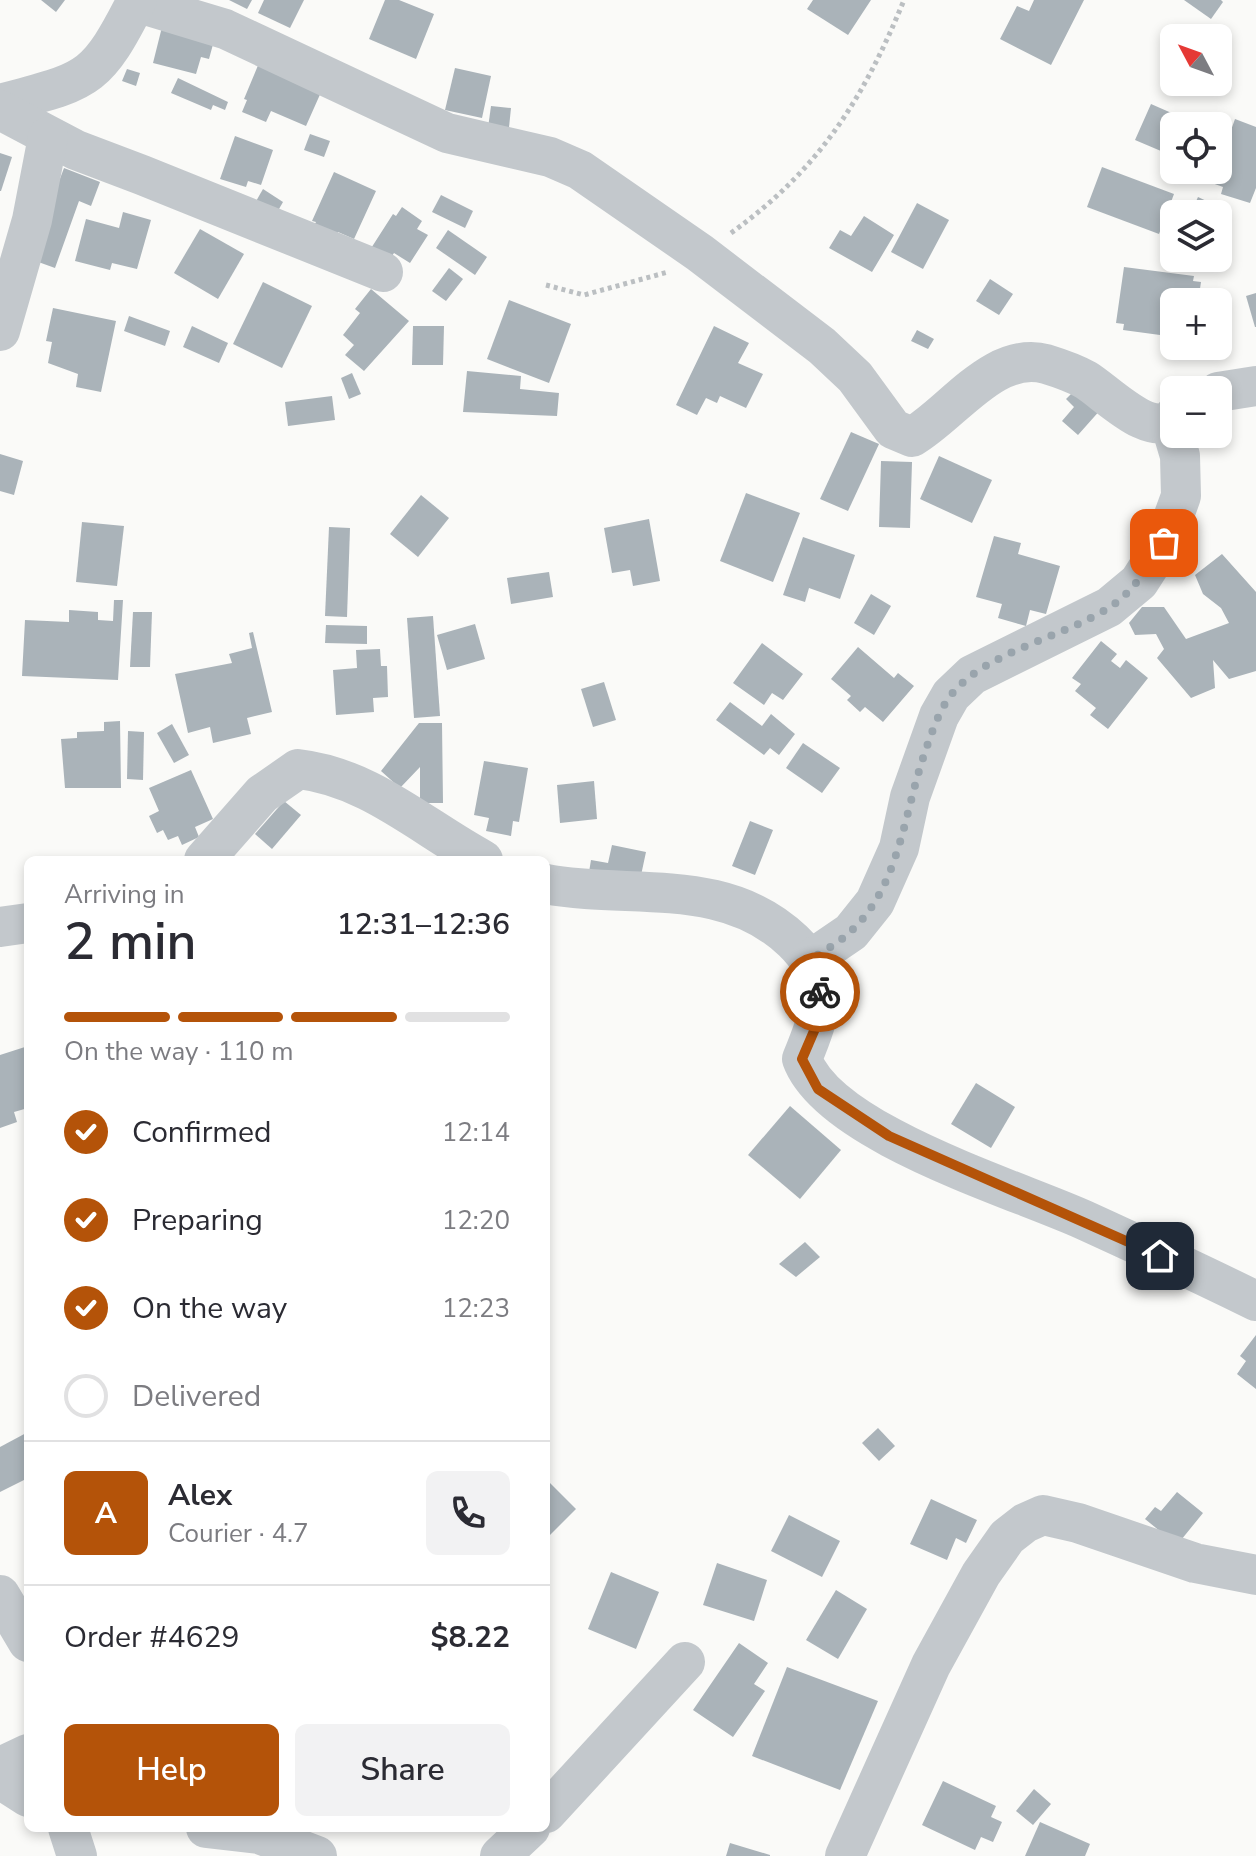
<!DOCTYPE html>
<meta charset="utf-8">
<style>
:root{--surface:#fff;--page:#f2f2f3;--text:#2b2b33;--muted:#7c7c81;--line:#e1e1e2;--accent:#b45309}
body{margin:0;font-family:"Nunito Sans",sans-serif;background:var(--page);color:var(--text);height:100vh;display:flex;flex-direction:column;font-size:30px;white-space:nowrap}
*{box-sizing:border-box;margin:0}
p{font-size:26px;color:var(--muted)}
.icon{flex:none;width:44px;height:44px;fill:none;stroke:currentColor;stroke-width:2;stroke-linecap:round;stroke-linejoin:round}
.map{position:relative;flex:1;overflow:hidden}
.sheet{position:absolute;left:24px;top:856px;width:526px;height:976px;display:flex;flex-direction:column;background:var(--surface);border-radius:12px;box-shadow:0 4px 12px #0003}
.sheet>*{flex:none}
.needle{width:52px;rotate:311deg}
.tools{position:absolute;left:1160px;top:24px;display:grid;gap:16px}
.tools a{display:grid;place-items:center;width:72px;height:72px;border-radius:12px;background:var(--surface);box-shadow:0 4px 12px #0003;font-size:40px}
.pin{position:absolute;display:grid;place-items:center;width:68px;height:68px;color:#fff;margin:-34px;border-radius:16px;box-shadow:0 4px 12px #0006}
.courier{position:absolute;display:grid;place-items:center;width:80px;height:80px;margin:-40px;border:6px solid #b45309;border-radius:50%;background:#fff;color:#222;box-shadow:0 2px 10px #0007}
.head em{font-style:normal;font-weight:600}
.head div{display:flex;flex-direction:column-reverse}
.head{display:flex;align-items:center;justify-content:space-between;height:136px;padding:0 40px}
h1{font-size:52px;font-weight:600;line-height:60px}
.bar{display:grid;grid-template-columns:repeat(4,1fr);gap:12px 8px;align-content:center;height:96px;padding:0 40px}
.bar i{height:10px;border-radius:6px;background:var(--line)}
.bar .on{background:var(--accent)}
.bar p{grid-column:span 4}
.line{display:flex;align-items:center;gap:20px;padding:0 40px;border-top:2px solid var(--line)}
.line div{flex:1}
.round{display:grid;place-items:center;flex:none;width:84px;height:84px;border-radius:12px;background:var(--page)}
ol{padding:0 40px;list-style:none}
li{display:flex;align-items:center;gap:24px;height:88px}
li p{margin-inline-start:auto}
li .icon{padding:8px;border-radius:50%;background:var(--accent);color:#fff;stroke-width:4}
li:last-child{color:var(--muted)}
li i{width:44px;height:44px;border:4px solid var(--line);border-radius:50%}
.action{display:flex;gap:16px;margin-top:auto;padding:16px 40px}
.action a{flex:1;height:92px;border-radius:12px;background:var(--accent);color:#fff;font-size:32px;font-weight:600;line-height:92px;text-align:center}
.action a+a{background:var(--page);color:var(--text)}
.map>svg:first-child{display:block}
.building{fill:#aab3b9}
.lines{fill:none;stroke-linecap:round;stroke-linejoin:round}
.path{stroke:#bbbfc2;stroke-width:5;stroke-dasharray:4 4;stroke-linecap:butt}
.minor{stroke:#c3c8cc;stroke-width:40}
.done{stroke:#99a4ac;stroke-width:8;stroke-dasharray:0 14.4}
.route{stroke:#b45309;stroke-width:10}
</style>
<div class="map">
<svg width="1256" height="1856" viewBox="0 0 1256 1856">
<rect width="100%" height="100%" fill="#fafaf8"/>
<g class="building">
<polygon points="41,0 65,0 56,12"/>
<polygon points="229,0 252,0 247,9"/>
<polygon points="264,0 304,0 290,28 258,13"/>
<polygon points="385,0 399,0 434,14 416,59 369,39"/>
<polygon points="813,0 871,0 848,35 807,9"/>
<polygon points="1034,0 1084,0 1051,65 1000,39 1017,6 1029,11"/>
<polygon points="1184,0 1221,0 1223,2 1211,19"/>
<polygon points="163,23 215,37 209,59 201,57 196,74 153,63"/>
<polygon points="259,63 322,90 306,126 271,111 266,122 242,112 247,100 244,99"/>
<polygon points="455,68 491,76 482,118 445,110"/>
<polygon points="127,69 140,73 136,86 122,81"/>
<polygon points="178,78 228,102 225,110 213,105 211,110 171,93"/>
<polygon points="1151,104 1183,118 1179,126 1174,126 1168,154 1135,140"/>
<polygon points="491,106 511,108 508,137 487,135"/>
<polygon points="1235,119 1256,127 1256,188 1250,203 1221,194 1223,187 1212,183"/>
<polygon points="310,134 330,141 324,157 304,150"/>
<polygon points="235,136 273,150 261,185 248,181 246,187 220,179"/>
<polygon points="0,153 12,157 1,191 0,191"/>
<polygon points="1102,167 1174,194 1159,234 1087,207"/>
<polygon points="64,168 100,182 91,206 79,201 55,268 30,259"/>
<polygon points="334,172 376,191 354,239 338,232 334,239 312,229 316,222 312,221"/>
<polygon points="263,189 283,202 275,216 255,203"/>
<polygon points="441,195 473,211 465,228 432,212"/>
<polygon points="1198,197 1230,212 1218,239 1218,214 1170,216 1177,201 1193,208"/>
<polygon points="917,203 949,220 923,269 891,252"/>
<polygon points="402,207 422,221 417,229 428,235 410,263 394,253 386,265 368,253 393,214 396,216"/>
<polygon points="123,212 151,220 137,269 112,263 110,270 75,261 86,219 119,228"/>
<polygon points="864,216 894,235 872,272 829,248 840,230 851,236"/>
<polygon points="200,229 244,254 218,299 174,273"/>
<polygon points="448,230 487,257 475,275 436,248"/>
<polygon points="1124,267 1194,276 1193,281 1201,282 1198,302 1174,302 1173,331 1161,329 1160,335 1123,330 1124,324 1116,323"/>
<polygon points="449,268 463,279 446,301 432,291"/>
<polygon points="990,279 1013,294 999,315 976,301"/>
<polygon points="263,282 312,306 282,368 233,344"/>
<polygon points="371,289 409,321 364,371 345,355 354,345 343,335 360,313 355,309"/>
<polygon points="1256,293 1256,327 1255,327 1246,296"/>
<polygon points="509,300 571,324 549,383 487,359"/>
<polygon points="53,308 116,321 101,392 76,387 78,374 48,363 52,342 46,341"/>
<polygon points="129,316 170,331 165,346 124,331"/>
<polygon points="192,326 228,343 219,363 183,347"/>
<polygon points="413,326 444,326 443,365 412,365"/>
<polygon points="714,326 749,343 738,363 763,374 746,408 720,396 717,403 706,398 697,415 676,405"/>
<polygon points="917,330 934,339 928,349 911,341"/>
<polygon points="467,371 521,376 520,389 559,393 557,416 463,412"/>
<polygon points="352,373 361,394 349,399 341,378"/>
<polygon points="1076,389 1102,408 1078,435 1062,421 1074,407 1066,399"/>
<polygon points="332,396 335,420 288,426 285,402"/>
<polygon points="851,432 879,444 848,511 820,499"/>
<polygon points="0,454 23,461 14,495 0,491"/>
<polygon points="939,456 992,480 972,523 920,499"/>
<polygon points="881,461 912,462 910,528 879,527"/>
<polygon points="746,493 800,513 773,582 720,561"/>
<polygon points="421,495 449,518 418,557 390,534"/>
<polygon points="649,519 660,581 633,586 630,570 612,573 604,528"/>
<polygon points="82,522 124,526 117,586 76,582"/>
<polygon points="329,527 350,528 347,617 325,616"/>
<polygon points="994,536 1021,543 1018,554 1060,566 1046,614 1030,610 1026,626 998,618 1002,604 976,597"/>
<polygon points="803,537 855,555 840,599 809,588 805,602 783,595"/>
<polygon points="1222,554 1256,592 1256,671 1229,679 1213,660 1215,688 1191,698 1157,658 1164,649 1156,634 1135,635 1129,623 1142,607 1164,607 1186,639 1229,623 1221,608 1203,594 1195,575"/>
<polygon points="549,572 553,597 511,604 507,578"/>
<polygon points="871,594 891,606 874,635 854,623"/>
<polygon points="114,600 123,600 118,680 22,676 25,620 69,622 69,610 98,612 98,620 113,621"/>
<polygon points="133,612 152,612 150,667 130,667"/>
<polygon points="433,616 440,716 414,718 407,618"/>
<polygon points="475,624 485,659 447,670 437,635"/>
<polygon points="326,625 367,626 367,644 325,643"/>
<polygon points="253,632 272,712 247,718 251,734 213,743 210,727 188,733 175,674 232,663 229,654 252,648 249,633"/>
<polygon points="1101,641 1117,654 1111,661 1120,668 1126,660 1148,678 1108,729 1090,715 1096,708 1075,691 1081,684 1072,678"/>
<polygon points="762,643 803,674 783,700 772,693 764,705 733,683"/>
<polygon points="858,647 894,678 898,673 914,686 883,722 865,707 860,712 847,700 851,696 831,679"/>
<polygon points="380,649 381,666 387,666 388,697 373,698 374,712 336,715 333,670 357,668 356,650"/>
<polygon points="604,682 616,720 593,727 581,689"/>
<polygon points="730,702 762,726 771,714 795,734 779,755 770,748 764,755 716,720"/>
<polygon points="120,721 121,788 65,788 61,739 77,738 77,732 104,731 104,722"/>
<polygon points="419,723 442,723 443,803 420,803 420,767 400,788 381,771"/>
<polygon points="172,724 189,755 174,763 157,733"/>
<polygon points="128,731 144,732 143,780 127,779"/>
<polygon points="803,743 840,768 822,793 786,768"/>
<polygon points="484,761 528,768 519,822 513,821 511,836 486,831 489,818 474,815"/>
<polygon points="191,770 213,819 195,827 199,837 182,845 178,836 168,840 163,830 157,833 149,816 159,811 149,788"/>
<polygon points="594,781 597,819 560,823 557,785"/>
<polygon points="284,801 301,815 272,849 255,834"/>
<polygon points="750,821 773,830 755,875 732,866"/>
<polygon points="612,845 646,852 640,880 588,878 591,860 608,863"/>
<polygon points="28,1046 28,1108 14,1112 17,1122 0,1128 0,1055"/>
<polygon points="976,1083 1015,1107 991,1148 951,1124"/>
<polygon points="790,1106 841,1150 800,1199 748,1155"/>
<polygon points="805,1242 820,1257 796,1277 779,1264"/>
<polygon points="1256,1335 1256,1389 1237,1374 1246,1361 1240,1356"/>
<polygon points="878,1428 895,1446 879,1461 862,1443"/>
<polygon points="28,1432 28,1478 0,1492 0,1447"/>
<polygon points="546,1479 576,1509 546,1539"/>
<polygon points="1177,1492 1203,1513 1177,1545 1145,1519 1155,1507 1161,1511"/>
<polygon points="931,1499 977,1520 966,1543 956,1538 947,1560 910,1544"/>
<polygon points="789,1515 840,1541 822,1577 771,1551"/>
<polygon points="717,1563 767,1580 754,1621 703,1605"/>
<polygon points="611,1572 659,1592 636,1649 588,1629"/>
<polygon points="836,1590 867,1609 838,1659 806,1640"/>
<polygon points="739,1643 768,1663 754,1684 765,1691 733,1737 693,1710"/>
<polygon points="787,1667 878,1701 840,1790 752,1756"/>
<polygon points="943,1781 996,1806 991,1817 1002,1822 993,1842 981,1837 975,1850 922,1825"/>
<polygon points="1034,1789 1051,1804 1033,1825 1016,1811"/>
<polygon points="1040,1822 1090,1844 1085,1856 1025,1856"/>
<polygon points="730,1843 770,1855 770,1856 726,1856"/>
</g>
<g class="lines">
<g class="path">
<path d="M731,233C819,170 864,98 904,0"/>
<polyline points="546,285 584,295 668,272"/>
</g>
<g class="minor">
<path d="M136,2L225,29L447,133L550,157L580,170L700,253L822,346L855,377L893,429L912,437C953,413 994,350 1046,364C1059,368 1074,373 1086,380C1106,392 1153,442 1174,416"/>
<path d="M0,104C88,80 95,83 137,0"/>
<polyline points="0,110 76,150 142,175 383,272"/>
<polyline points="0,331 32,220 48,137"/>
<polyline points="1218,392 1256,386"/>
<path d="M204,860L262,794L298,769C369,777 422,827 483,860"/>
<path d="M546,884C630,900 724,875 793,941C833,979 821,1013 802,1059C829,1133 1013,1188 1084,1220C1141,1246 1199,1273 1256,1301"/>
<polyline points="0,927 28,923"/>
<polyline points="810,960 851,932 875,902 899,848 910,797 939,716 951,695 972,675 1109,607 1139,582 1164,543 1181,496 1180,456 1170,422"/>
<polyline points="0,1595 28,1642"/>
<polyline points="0,1767 28,1754"/>
<polyline points="0,1779 28,1797"/>
<polyline points="546,1813 685,1662"/>
<polyline points="68,1828 77,1856"/>
<polyline points="206,1828 259,1834 317,1856"/>
<polyline points="500,1856 530,1828"/>
<polyline points="845,1856 931,1665 981,1574 1007,1537 1025,1523 1043,1515 1078,1523 1195,1563 1256,1575"/>
</g>
</g>
<g class="lines">
<path class="done" d="M820,992L810,960C823,951 839,943 850,932C899,888 904,814 924,755C931,735 938,712 951,695C986,651 1063,638 1110,607C1134,591 1148,567 1164,543"/>
<polyline class="route" points="820,992 817,1024 802,1059 818,1089 889,1136 1160,1256"/>
</g>
</svg>
<div class="tools">
<a><svg class="needle" viewBox="-14 -14 28 28"><path d="M0-13l5 13h-10z" fill="#e53935"/><path d="M0 13l5-13h-10z" fill="#7c7c81"/></svg></a>
<a><svg class="icon" aria-label="locate" viewBox="0 0 24 24"><circle cx="12" cy="12" r="6"/><path d="M12 2v4M12 18v4M2 12h4M18 12h4"/></svg></a>
<a><svg class="icon" aria-label="layers" viewBox="0 0 24 24"><path d="M12 4l9 5-9 5-9-5zM3 14l9 5 9-5"/></svg></a>
<a>+</a>
<a>−</a>
</div>
<div class="pin" style="left:1164px;top:543px;background:#ea580c"><svg class="icon" aria-label="bag" viewBox="0 0 24 24"><path d="M5 8h14l-1 12H6zM9 8a3 3 0 0 1 6 0"/></svg></div>
<div class="pin" style="left:1160px;top:1256px;background:#1f2937"><svg class="icon" aria-label="home" viewBox="0 0 24 24"><path d="M3 11l9-7 9 7M6 9v11h12V9"/></svg></div>
<div class="courier" style="left:820px;top:992px"><svg class="icon" aria-label="bike" viewBox="0 0 24 24"><circle cx="6" cy="16" r="4"/><circle cx="18" cy="16" r="4"/><path d="M6 16l4-8h5l3 8M10 8l3 8H6M13 5h3"/></svg></div>
<section class="sheet">
<div class="head"><div><h1>2 min</h1><p>Arriving in</p></div><em>12:31–12:36</em></div>
<div class="bar"><i class="on"></i><i class="on"></i><i class="on"></i><i></i><p>On the way · 110 m</p></div>
<ol>
<li><svg class="icon" aria-label="check" viewBox="0 0 24 24"><path d="M5 12l5 5 9-10"/></svg>Confirmed<p>12:14</p></li>
<li><svg class="icon" aria-label="check" viewBox="0 0 24 24"><path d="M5 12l5 5 9-10"/></svg>Preparing<p>12:20</p></li>
<li><svg class="icon" aria-label="check" viewBox="0 0 24 24"><path d="M5 12l5 5 9-10"/></svg>On the way<p>12:23</p></li>
<li><i></i>Delivered</li>
</ol>
<div class="line" style="height:144px"><b class="round" style="background:var(--accent);color:#fff">A</b><div><b>Alex</b><p>Courier · 4.7</p></div><a class="round"><svg class="icon" aria-label="phone" viewBox="0 0 24 24"><path d="M5 4h4l2 5-3 2q2 4 5 5l2-3 5 2v4C11 20 4 13 5 4z"/></svg></a></div>
<div class="line" style="height:104px"><div>Order #4629</div><b>$8.22</b></div>
<div class="action"><a>Help</a><a>Share</a></div>
</section>
</div>
